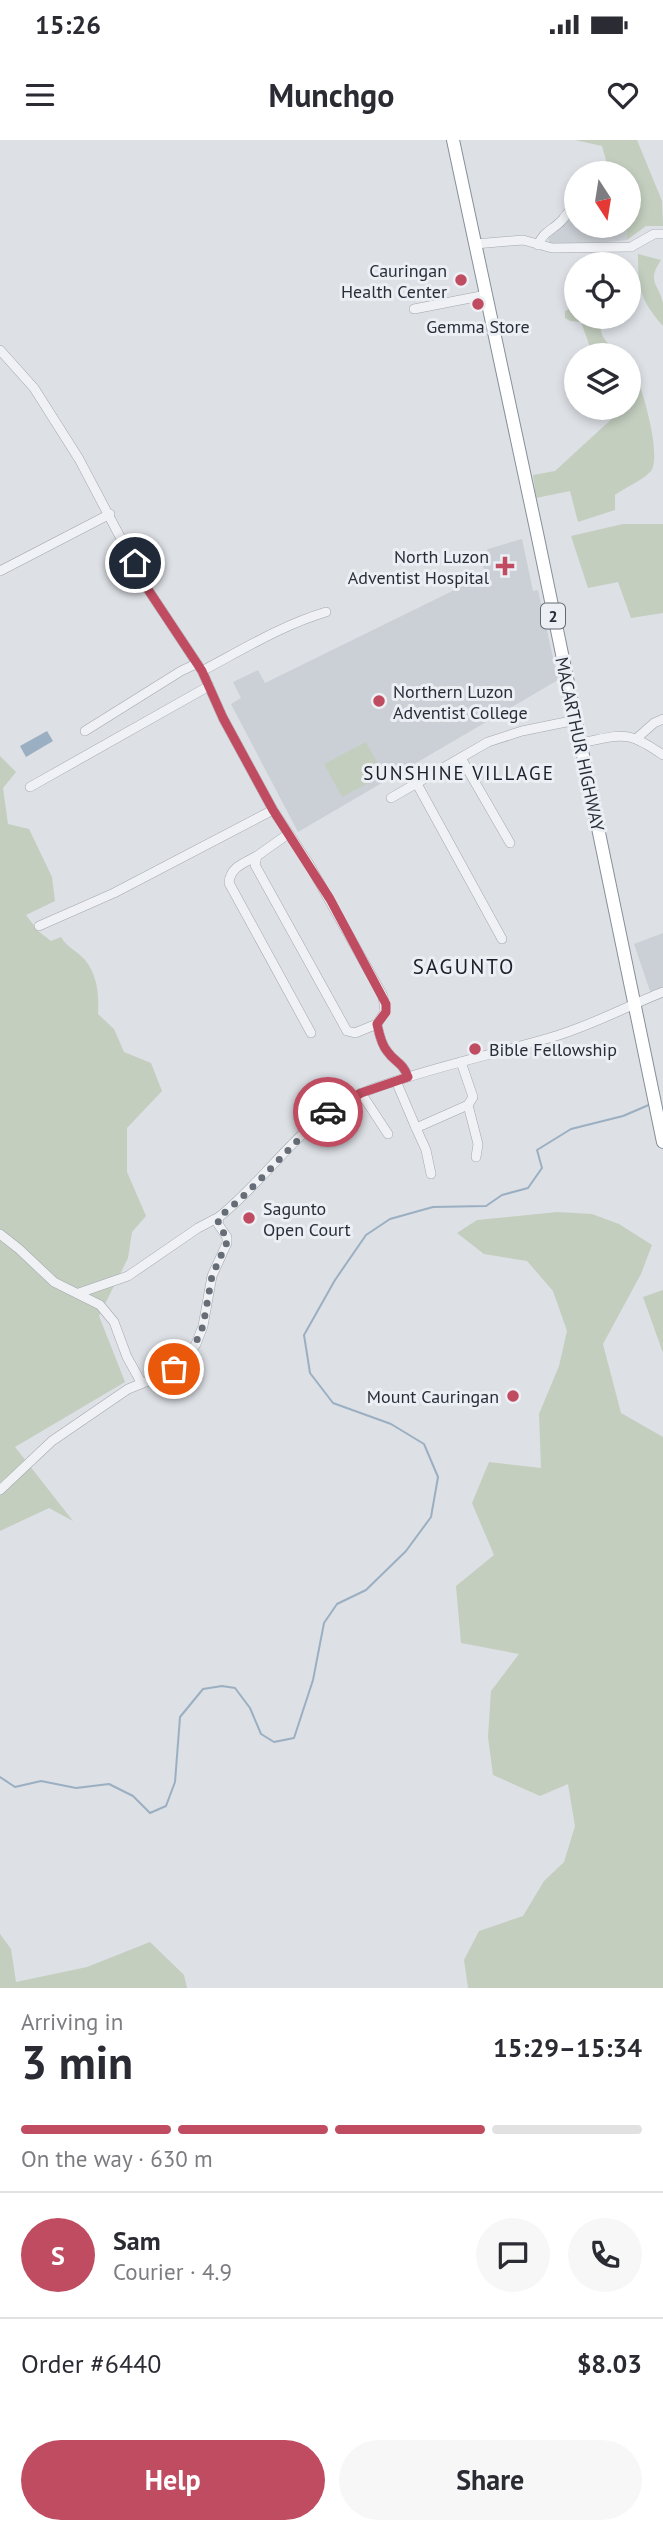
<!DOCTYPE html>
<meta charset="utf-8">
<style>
:root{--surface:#fff;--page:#f7f7f7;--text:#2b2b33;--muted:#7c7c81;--line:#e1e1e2;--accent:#c04c61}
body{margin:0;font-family:"PT Sans",sans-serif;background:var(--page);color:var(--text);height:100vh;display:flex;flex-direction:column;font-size:26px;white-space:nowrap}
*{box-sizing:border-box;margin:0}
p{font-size:23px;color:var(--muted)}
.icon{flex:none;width:38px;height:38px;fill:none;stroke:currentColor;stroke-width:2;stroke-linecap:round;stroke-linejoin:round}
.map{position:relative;height:1848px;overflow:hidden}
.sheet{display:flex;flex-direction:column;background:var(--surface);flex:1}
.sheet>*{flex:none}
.needle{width:46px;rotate:168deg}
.tools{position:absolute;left:564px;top:21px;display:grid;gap:14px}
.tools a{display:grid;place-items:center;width:77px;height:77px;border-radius:50%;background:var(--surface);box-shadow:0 4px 10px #0003;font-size:35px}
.pin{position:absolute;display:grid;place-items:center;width:60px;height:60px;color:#fff;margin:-30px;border:4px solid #fff;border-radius:50%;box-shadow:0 2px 7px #0007}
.courier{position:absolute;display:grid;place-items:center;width:70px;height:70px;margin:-35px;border:5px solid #c04c61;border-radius:50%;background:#fff;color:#222;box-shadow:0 2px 9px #0007}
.summary em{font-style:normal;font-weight:600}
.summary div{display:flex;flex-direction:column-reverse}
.summary{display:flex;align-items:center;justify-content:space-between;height:119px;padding:0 21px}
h1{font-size:46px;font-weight:600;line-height:52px}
.bar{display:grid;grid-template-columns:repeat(4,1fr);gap:10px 7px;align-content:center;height:84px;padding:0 21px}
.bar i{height:9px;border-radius:5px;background:var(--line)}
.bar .current{background:var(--accent)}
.bar p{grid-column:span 4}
.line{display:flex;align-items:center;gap:18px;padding:0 21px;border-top:2px solid var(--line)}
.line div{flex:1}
.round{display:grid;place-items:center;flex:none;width:74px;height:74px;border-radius:37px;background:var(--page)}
.cta{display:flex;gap:14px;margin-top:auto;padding:14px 21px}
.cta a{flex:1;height:80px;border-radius:42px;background:var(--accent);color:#fff;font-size:28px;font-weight:600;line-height:80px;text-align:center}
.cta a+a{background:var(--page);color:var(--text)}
.status{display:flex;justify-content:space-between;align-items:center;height:49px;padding:0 35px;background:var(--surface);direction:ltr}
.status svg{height:19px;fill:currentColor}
header{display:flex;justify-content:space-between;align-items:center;height:91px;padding:0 21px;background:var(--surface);font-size:32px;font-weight:600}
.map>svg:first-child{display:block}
.built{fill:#cbd0d6}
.green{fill:#c3cebf}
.water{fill:#9bafc2}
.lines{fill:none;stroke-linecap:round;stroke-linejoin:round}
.stream{stroke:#9bafc2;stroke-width:2}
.minor-casing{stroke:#a3a7ae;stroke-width:10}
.highway-casing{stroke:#868f9a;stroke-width:14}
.minor{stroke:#eff1f4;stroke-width:9}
.highway{stroke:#fff;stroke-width:12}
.done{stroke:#676d76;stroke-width:7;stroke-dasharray:0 12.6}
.route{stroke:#c04c61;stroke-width:9}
.poi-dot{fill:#c04c61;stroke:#eceff3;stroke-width:2.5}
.labels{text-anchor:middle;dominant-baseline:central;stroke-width:6;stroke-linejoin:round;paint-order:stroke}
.shield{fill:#eceff3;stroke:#636972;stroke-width:2}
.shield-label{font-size:16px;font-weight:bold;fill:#282f3a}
.poi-label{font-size:18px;fill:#282f3a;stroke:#eceff3;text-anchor:end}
.street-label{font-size:18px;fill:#282f3a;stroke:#eceff3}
.neighbourhood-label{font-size:19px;letter-spacing:2px;fill:#1a202b;stroke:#eceff3}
.quarter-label{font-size:21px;letter-spacing:2px;fill:#1a202b;stroke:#eceff3}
</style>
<div class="status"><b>15:26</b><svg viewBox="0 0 49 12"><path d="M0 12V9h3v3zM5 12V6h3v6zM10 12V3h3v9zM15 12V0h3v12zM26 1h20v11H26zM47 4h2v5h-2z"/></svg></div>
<header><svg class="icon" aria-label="menu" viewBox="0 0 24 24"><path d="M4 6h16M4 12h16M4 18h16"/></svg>Munchgo<svg class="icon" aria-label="heart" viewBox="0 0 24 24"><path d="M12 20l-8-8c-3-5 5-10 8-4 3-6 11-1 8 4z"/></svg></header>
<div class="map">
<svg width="663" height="1848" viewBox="0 0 663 1848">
<rect width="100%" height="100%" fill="#dde0e5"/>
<g class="built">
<polygon points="576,69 576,86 626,86 627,100 582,105 550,105 547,92"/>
<polygon points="522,399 533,451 538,450 558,540 298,692 231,564 241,558 233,542 258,530 265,543 485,435 481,417 488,409"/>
<polygon points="663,793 663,849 651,854 634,804"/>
</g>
<g class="green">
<polygon points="575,0 637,0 662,61 663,86 646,86 627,100 626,86 628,86 628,33 609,31 602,6"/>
<path d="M638,114L661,120C646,142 659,144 663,163C663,170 663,179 663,186C640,160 638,148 638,114Z"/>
<path d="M576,166V177H601C597,199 610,207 627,215H593L581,182L570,181L565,178V171Z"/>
<path d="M628,217C639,235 663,314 651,331C643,340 626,347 615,355V370L578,382L570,351L536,358L533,335L555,331L616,275L613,268H628Z"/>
<polygon points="623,384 663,384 663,473 631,478 618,442 588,448 571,396"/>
<polygon points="366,602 384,635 342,657 324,624"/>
<path d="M0,616L16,632L3,648L8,684L29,689L52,737L55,761L26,775L38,791L51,801L61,797C67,808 78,811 85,820C98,836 99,856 98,874L114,889L124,912L151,923L162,951L127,988V1032L146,1076L132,1092L128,1118L99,1176L125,1242L15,1307L73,1381L49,1368L0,1391Z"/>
<polygon points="557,1072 592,1074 619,1084 652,1105 641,1134 603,1204 621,1273 663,1297 663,1848 468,1848 464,1820 479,1791 523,1776 544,1741 564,1722 575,1686 568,1644 540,1656 493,1635 488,1597 491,1551 519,1514 461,1503 456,1446 494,1415 472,1363 489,1322 541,1328 539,1274 559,1226 567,1191 553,1151 527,1121 484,1114 457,1093 477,1080"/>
<polygon points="663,1150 663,1213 643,1157"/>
<polygon points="0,1794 11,1809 16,1842 87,1827 150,1802 184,1835 187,1848 0,1848"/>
</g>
<polygon class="water" points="47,591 53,601 26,617 20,606"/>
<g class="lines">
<polyline class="stream" points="0,1637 15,1647 41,1641 76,1648 109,1644 133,1656 150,1673 166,1666 175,1642 180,1577 203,1549 222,1546 235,1548 250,1568 261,1594 274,1602 294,1598 313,1540 324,1483 337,1464 366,1450 406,1411 431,1377 438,1337 424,1304 391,1284 333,1263 310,1233 304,1195 335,1140 366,1095 390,1079 433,1067 486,1066 502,1055 528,1048 542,1028 537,1010 571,989 623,976 651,964"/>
<g class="minor-casing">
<g id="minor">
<polyline points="475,104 523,100 552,108 631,107 654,94 663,94"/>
<path d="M538,105C544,90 554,90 563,79C567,73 569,71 576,66"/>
<polyline points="414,169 486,155"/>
<path d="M0,210L34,248L79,319L147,448L202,531L223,578L273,670L309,724L383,856L385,872L377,884C379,893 381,904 387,911C395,923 402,921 408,937"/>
<polyline points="0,431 110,374"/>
<path d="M202,531C242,510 282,485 326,472"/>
<polyline points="85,591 181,531 196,524"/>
<polyline points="637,598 654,583 663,579"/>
<path d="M580,603C623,595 626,589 663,615"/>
<polyline points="461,618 510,703"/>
<polyline points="417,644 502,799"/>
<polyline points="30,647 209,546"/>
<polyline points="391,658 488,602 522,591 576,580"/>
<polyline points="288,694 257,716 255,725 347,891 355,893 377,884"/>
<path d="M257,716C244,723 230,727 229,743L311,893"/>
<polyline points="39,786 114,753 273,670"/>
<polyline points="461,922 473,957 468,965 478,1004 476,1017"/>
<polyline points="396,941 416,988"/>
<polyline points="361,953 388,994"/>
<polyline points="431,1034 426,1010 416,988 468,965"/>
<polyline points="0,1094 19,1109 54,1142 100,1165 114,1182 127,1217 141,1242"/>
<polyline points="79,1153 128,1136 198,1088 219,1077"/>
<path d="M0,1350L52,1301L128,1249L168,1233L188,1216L196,1204L203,1186L212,1136L227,1103V1097L218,1084L219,1077C262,1043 293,994 340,964C360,952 383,945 405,938C452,923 501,912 549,898C589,887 625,867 663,852"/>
</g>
</g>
<g class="highway-casing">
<polyline id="highway" points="453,0 538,398 663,1002"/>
</g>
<use href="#minor" class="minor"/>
<use href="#highway" class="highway"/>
</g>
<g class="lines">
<path class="done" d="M174,1229L194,1207L203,1186L212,1136L228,1100L218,1084L219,1077C259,1046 289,1005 328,972"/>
<path class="route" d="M135,423L147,448L202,531L223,578L273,670L330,759L386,864V872L377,884C379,893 381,904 387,911C395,923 402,921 408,937L361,953L328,972"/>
</g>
<g class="poi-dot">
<circle cx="461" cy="140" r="7"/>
<circle cx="478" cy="164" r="7"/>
<path d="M501.5 415.5h7v7h7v7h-7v7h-7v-7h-7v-7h7z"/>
<circle cx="379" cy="561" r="7"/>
<circle cx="475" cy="909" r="7"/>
<circle cx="249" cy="1078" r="7"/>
<circle cx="513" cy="1256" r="7"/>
</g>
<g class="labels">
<rect class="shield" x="541" y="463.5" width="24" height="25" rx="5"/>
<g class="shield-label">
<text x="553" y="476">2</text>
</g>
<g class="poi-label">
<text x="447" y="130">Cauringan<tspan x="447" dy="21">Health Center</tspan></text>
<text x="478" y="186" text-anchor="middle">Gemma Store</text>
<text x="489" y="416">North Luzon<tspan x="489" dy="21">Adventist Hospital</tspan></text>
<text x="393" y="551" text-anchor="start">Northern Luzon<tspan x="393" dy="21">Adventist College</tspan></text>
<text x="489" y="909" text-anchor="start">Bible Fellowship</text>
<text x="263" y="1068" text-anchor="start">Sagunto<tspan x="263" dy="21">Open Court</tspan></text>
<text x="499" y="1256">Mount Cauringan</text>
</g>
<g class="street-label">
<text transform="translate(580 604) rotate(78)">MACARTHUR HIGHWAY</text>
</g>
<g class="neighbourhood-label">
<text x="459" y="633">SUNSHINE VILLAGE</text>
</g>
<g class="quarter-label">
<text x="464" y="826">SAGUNTO</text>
</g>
</g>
</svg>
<div class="tools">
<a><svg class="needle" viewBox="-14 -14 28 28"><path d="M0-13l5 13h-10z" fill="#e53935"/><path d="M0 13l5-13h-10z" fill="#7c7c81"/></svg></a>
<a><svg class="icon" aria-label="locate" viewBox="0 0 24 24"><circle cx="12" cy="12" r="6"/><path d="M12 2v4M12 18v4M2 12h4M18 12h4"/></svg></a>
<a><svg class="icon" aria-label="layers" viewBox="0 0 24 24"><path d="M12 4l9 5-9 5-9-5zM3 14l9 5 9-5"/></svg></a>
</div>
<div class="pin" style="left:174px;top:1229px;background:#ea580c"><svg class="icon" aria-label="bag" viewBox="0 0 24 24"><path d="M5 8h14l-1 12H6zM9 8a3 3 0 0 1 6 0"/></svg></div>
<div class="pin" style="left:135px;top:423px;background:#1f2937"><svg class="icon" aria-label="home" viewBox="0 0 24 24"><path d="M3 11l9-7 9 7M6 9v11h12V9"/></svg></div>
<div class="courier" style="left:328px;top:972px"><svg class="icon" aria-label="car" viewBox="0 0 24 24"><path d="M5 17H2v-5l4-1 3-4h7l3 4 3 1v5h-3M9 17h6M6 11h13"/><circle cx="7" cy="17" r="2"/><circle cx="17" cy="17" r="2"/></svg></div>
</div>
<section class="sheet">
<div class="summary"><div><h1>3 min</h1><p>Arriving in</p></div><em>15:29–15:34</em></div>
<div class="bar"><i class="current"></i><i class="current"></i><i class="current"></i><i></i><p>On the way · 630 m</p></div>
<div class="line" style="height:126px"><b class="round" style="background:var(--accent);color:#fff">S</b><div><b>Sam</b><p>Courier · 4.9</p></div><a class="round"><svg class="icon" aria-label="chat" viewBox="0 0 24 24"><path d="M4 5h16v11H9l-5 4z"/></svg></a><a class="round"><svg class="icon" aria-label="phone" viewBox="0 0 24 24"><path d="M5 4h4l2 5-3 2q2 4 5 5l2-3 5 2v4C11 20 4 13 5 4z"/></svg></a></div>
<div class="line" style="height:91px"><div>Order #6440</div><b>$8.03</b></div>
<div class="cta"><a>Help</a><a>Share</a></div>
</section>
